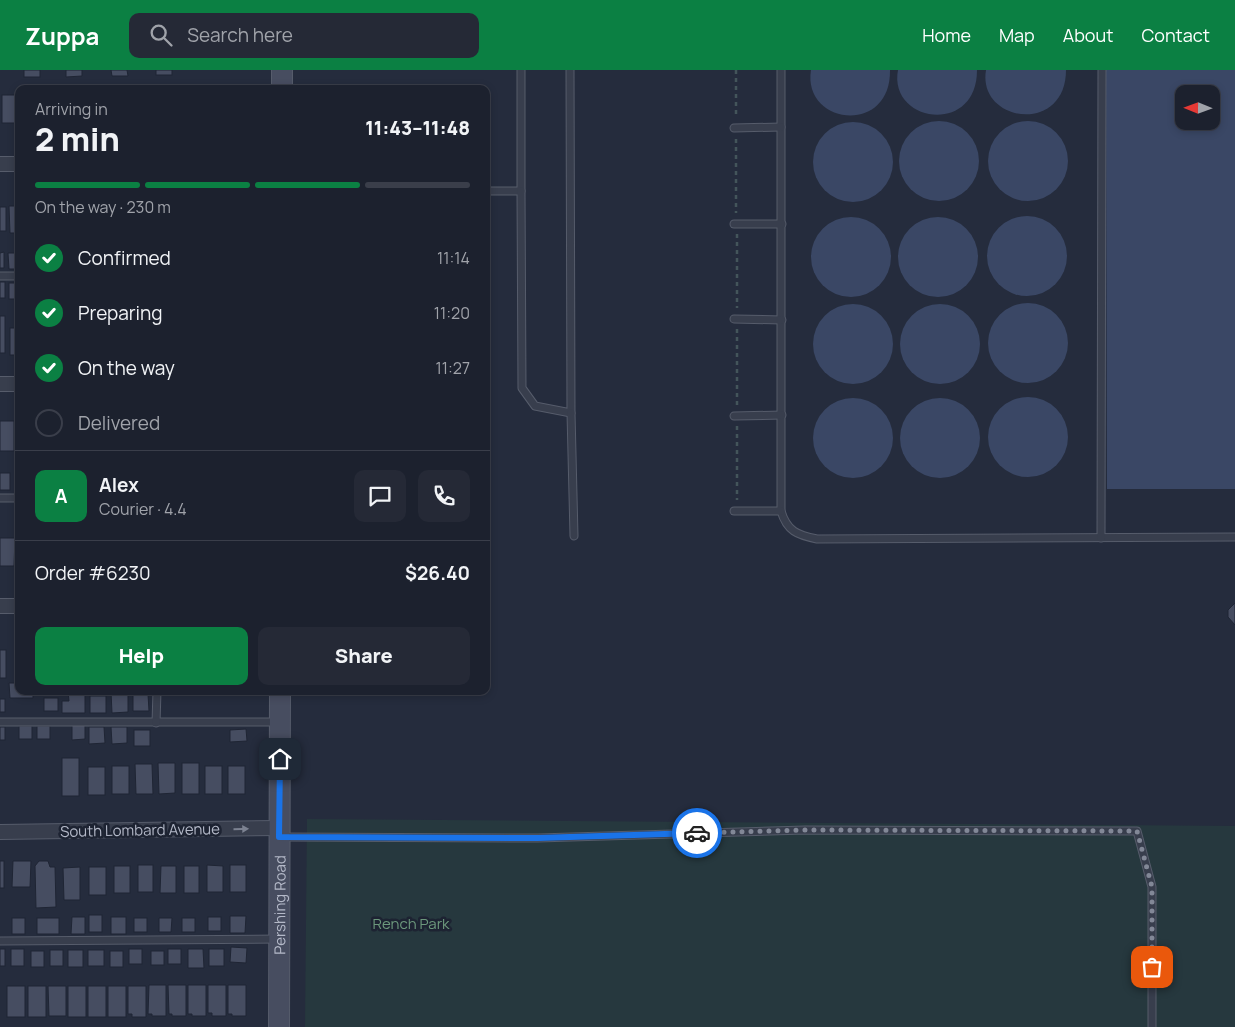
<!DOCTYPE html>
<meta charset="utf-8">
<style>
:root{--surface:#1c212e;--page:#252936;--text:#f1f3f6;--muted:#a0a3aa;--line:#3a3e4a;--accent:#0b8043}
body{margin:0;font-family:Manrope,sans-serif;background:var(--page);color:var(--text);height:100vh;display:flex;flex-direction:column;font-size:19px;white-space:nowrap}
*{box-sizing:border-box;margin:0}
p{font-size:16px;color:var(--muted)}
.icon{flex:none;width:28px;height:28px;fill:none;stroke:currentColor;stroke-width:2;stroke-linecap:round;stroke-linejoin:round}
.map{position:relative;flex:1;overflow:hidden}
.details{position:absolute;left:15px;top:15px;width:475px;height:610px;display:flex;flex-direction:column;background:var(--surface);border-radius:10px;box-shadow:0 2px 8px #0003,0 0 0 1px var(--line)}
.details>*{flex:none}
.needle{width:32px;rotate:271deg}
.tools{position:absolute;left:1175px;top:15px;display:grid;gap:10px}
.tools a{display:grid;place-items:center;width:45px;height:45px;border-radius:10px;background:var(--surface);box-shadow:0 2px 8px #0003,0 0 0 1px var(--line);font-size:25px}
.pin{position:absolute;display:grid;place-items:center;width:42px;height:42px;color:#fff;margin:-21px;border-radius:10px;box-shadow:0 2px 8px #0006}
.courier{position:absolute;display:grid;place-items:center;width:50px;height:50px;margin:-25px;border:4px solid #1a73e8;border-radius:50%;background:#fff;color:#222;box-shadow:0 1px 6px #0007}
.headline em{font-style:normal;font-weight:800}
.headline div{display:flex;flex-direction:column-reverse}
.headline{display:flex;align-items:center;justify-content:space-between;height:85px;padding:0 20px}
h1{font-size:32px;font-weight:800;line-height:38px}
.bar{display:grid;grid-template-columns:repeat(4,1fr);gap:8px 5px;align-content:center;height:60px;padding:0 20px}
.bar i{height:6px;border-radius:4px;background:var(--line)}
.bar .selected{background:var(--accent)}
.bar p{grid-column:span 4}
.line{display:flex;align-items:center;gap:12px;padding:0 20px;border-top:1px solid var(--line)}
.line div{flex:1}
.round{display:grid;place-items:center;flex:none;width:52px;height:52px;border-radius:10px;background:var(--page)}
ol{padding:0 20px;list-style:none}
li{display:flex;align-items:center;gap:15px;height:55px}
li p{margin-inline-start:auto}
li .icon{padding:5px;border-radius:50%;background:var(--accent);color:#fff;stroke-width:4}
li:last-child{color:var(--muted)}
li i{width:28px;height:28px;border:2px solid var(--line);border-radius:50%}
.button{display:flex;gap:10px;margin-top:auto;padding:10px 20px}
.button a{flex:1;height:58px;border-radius:10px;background:var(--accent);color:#fff;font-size:20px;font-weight:800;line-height:58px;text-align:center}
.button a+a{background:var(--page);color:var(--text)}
header{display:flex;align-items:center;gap:30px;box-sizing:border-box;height:70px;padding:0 25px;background:var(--accent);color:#fff}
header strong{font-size:24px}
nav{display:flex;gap:28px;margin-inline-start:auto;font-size:18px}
.search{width:350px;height:45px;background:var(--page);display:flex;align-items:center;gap:12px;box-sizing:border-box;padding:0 18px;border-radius:10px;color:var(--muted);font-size:19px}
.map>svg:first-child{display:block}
.green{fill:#26383e}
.water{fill:#3a4765;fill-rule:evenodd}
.building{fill:#464d61;stroke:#1f2534}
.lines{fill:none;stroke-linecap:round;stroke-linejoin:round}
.lane-casing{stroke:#565c6b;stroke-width:9}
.street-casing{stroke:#565c6b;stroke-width:16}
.secondary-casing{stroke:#565c6b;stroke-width:22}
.path{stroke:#44555b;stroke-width:2.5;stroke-dasharray:4 4;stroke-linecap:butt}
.lane{stroke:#383e4d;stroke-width:7}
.street{stroke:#383e4d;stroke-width:14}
.secondary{stroke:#474d60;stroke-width:20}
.oneway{fill:#7c8291}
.done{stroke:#828897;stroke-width:5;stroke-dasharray:0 9}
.route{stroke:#1a73e8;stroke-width:6}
.labels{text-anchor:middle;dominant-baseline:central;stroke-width:5;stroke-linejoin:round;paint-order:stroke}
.street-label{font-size:15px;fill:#b4b9c8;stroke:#1d2332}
.park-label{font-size:15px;fill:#6c987c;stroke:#1d2332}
</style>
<header>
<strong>Zuppa</strong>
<div class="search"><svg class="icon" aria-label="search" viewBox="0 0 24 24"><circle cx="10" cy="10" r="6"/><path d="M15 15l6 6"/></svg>Search here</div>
<nav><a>Home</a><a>Map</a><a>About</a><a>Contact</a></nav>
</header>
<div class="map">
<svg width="1235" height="957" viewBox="0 0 1235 957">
<rect width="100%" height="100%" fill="#252c3d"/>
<polygon class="green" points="307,749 1235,756 1235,957 305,957"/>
<g class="water">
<path d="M811,0H890C891,66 802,55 811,0Z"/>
<path d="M898,0H977C977,66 888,53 898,0Z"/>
<path d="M986,0H1066C1066,65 977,53 986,0Z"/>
<path d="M1106,0H1235V419H1107ZM1184,24H1211V51H1184Z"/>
<circle cx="939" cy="91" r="40"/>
<circle cx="1028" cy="91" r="40"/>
<circle cx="853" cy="92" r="40"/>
<circle cx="1027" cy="186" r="40"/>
<circle cx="938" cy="187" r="40"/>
<circle cx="851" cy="187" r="40"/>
<circle cx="1028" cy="273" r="40"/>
<circle cx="853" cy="274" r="40"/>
<circle cx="940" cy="274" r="40"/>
<circle cx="1028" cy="367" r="40"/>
<circle cx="853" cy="368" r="40"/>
<circle cx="940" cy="368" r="40"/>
</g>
<g class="building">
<rect x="24" y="0" width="16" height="7"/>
<polygon points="66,0 82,0 82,6 66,7"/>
<polygon points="111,0 127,0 128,6 112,6"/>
<rect x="156" y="0" width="16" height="5"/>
<rect x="2" y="25" width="17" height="28"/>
<polygon points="9,136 19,136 19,163 10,163"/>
<rect x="0" y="137" width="6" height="24"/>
<polygon points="4,182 4,198 0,198 0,183"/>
<polygon points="8,183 19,183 19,199 9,199"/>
<rect x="0" y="212" width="5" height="16"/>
<rect x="9" y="213" width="10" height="16"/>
<rect x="0" y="246" width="5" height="37"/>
<rect x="10" y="258" width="9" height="27"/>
<rect x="0" y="351" width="14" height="30"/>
<rect x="0" y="403" width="10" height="17"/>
<polygon points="0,468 15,468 14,496 0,496"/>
<polygon points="1235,533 1235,555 1228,547 1228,540"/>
<rect x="0" y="580" width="6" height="28"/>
<polygon points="9,613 19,613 19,621 33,621 33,628 10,628"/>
<polygon points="68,621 85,621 85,643 62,643 62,631 69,631"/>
<polygon points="111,622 128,622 128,642 112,643"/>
<polygon points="148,624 149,641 133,641 133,625"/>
<rect x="90" y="626" width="16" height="17"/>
<rect x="44" y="628" width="14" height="13"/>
<rect x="0" y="629" width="5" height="13"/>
<polygon points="72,655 85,655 85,669 72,670"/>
<rect x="19" y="656" width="13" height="13"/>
<rect x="37" y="656" width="13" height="13"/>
<rect x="0" y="657" width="5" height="13"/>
<polygon points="89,657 104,657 105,673 89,674"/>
<polygon points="111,657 127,657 127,673 112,674"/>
<polygon points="246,659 247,671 230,672 230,660"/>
<rect x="134" y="660" width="16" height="16"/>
<rect x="62" y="688" width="17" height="38"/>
<polygon points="158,693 175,693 175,723 159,724"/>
<rect x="182" y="693" width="17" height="31"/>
<polygon points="135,694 152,694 153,724 136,724"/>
<rect x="112" y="696" width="17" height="28"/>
<rect x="205" y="696" width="17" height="28"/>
<rect x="228" y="696" width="17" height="28"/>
<rect x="88" y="697" width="17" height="28"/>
<rect x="0" y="791" width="4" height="27"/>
<polygon points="13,791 31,791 30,817 12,817"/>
<polygon points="39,791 48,791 50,797 55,797 56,837 36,838 35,796"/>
<rect x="138" y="795" width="15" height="27"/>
<polygon points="207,795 223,796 223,822 207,822"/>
<rect x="230" y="795" width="16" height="27"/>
<rect x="114" y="796" width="16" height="27"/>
<polygon points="161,796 176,796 176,823 160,823"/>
<rect x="184" y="796" width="15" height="27"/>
<polygon points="80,797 80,830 64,830 63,798"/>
<rect x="89" y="797" width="17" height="28"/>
<rect x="89" y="845" width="13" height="17"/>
<polygon points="230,846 246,846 245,863 230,863"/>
<polygon points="72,847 85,847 85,864 71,864"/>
<rect x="111" y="847" width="15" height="17"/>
<rect x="208" y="847" width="13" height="14"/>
<rect x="12" y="848" width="13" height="16"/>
<rect x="37" y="848" width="22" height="16"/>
<rect x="134" y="848" width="13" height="14"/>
<polygon points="159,848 172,848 171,862 159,862"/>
<rect x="182" y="848" width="13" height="14"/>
<polygon points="231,877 247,878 246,893 230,892"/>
<rect x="0" y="879" width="5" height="17"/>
<rect x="11" y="879" width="13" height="17"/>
<rect x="129" y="879" width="13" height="15"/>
<rect x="168" y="879" width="13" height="15"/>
<polygon points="188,879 203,879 204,898 188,898"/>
<rect x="209" y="879" width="15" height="17"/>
<rect x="50" y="880" width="13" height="16"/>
<rect x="68" y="880" width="15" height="17"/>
<rect x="88" y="880" width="16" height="16"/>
<rect x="31" y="881" width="13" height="16"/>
<rect x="110" y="881" width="13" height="16"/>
<rect x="151" y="881" width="13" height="14"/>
<polygon points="149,915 166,915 166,946 152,946 152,944 148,944"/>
<polygon points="168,915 186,915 186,946 172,946 172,944 169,944"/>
<polygon points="188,915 206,915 206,946 192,946 192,944 188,944"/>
<polygon points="208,915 226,915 226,946 212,946 212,943 208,943"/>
<polygon points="228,915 246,915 246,946 232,946 232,944 228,944"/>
<rect x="7" y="916" width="18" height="31"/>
<rect x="28" y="916" width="18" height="31"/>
<polygon points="48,916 66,916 66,946 49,946"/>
<rect x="68" y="916" width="18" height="31"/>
<rect x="88" y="916" width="18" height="31"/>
<rect x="108" y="916" width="18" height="31"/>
<polygon points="128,916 146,916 146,947 132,947 132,944 128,944"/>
</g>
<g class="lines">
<g class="lane-casing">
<g id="lane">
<path d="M781,0V441C787,461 797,465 817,469L1235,467"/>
<polyline points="734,58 781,57"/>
<polyline points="486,121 521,121 521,0"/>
<polyline points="521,121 522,318 535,336 571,343 570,0"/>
<polyline points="734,154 782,154"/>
<polyline points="0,206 19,206"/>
<polyline points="734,249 782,250"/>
<polyline points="571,343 574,466"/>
<polyline points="734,346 782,345"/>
<polyline points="0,428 19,428"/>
<polyline points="734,441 781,441"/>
<polyline points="1101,468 1102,0"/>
<polyline points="0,652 279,652"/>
<polyline points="156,653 157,621"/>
<polyline points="282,767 538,768 805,760 1137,761 1152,817 1152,957"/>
<polyline points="0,871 279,869"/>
</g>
</g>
<g class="street-casing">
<g id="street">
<polyline points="0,94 19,94"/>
<polyline points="0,314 19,314"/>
<polyline points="0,536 19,536"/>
<polyline points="0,762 279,758"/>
</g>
</g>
<g class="secondary-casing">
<g id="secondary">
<polyline points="282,19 282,0"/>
<path id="s1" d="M279,957L280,621"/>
</g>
</g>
<g class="path">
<polyline points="736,0 736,48"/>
<polyline points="736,69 736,143"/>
<polyline points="737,164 737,238"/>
<polyline points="737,335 737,259"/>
<polyline points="737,356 737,430"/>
</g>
<use href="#lane" class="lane"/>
<use href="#street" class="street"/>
<use href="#secondary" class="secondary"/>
</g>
<defs><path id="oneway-solid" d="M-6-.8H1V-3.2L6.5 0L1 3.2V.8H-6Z" transform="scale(1.25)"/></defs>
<use class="oneway" href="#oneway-solid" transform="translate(241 759) rotate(-1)"/>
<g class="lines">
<polyline class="done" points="697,763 805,760 1137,761 1152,817 1152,897"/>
<polyline class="route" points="280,689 279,767 538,768 697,763"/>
</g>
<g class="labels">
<g class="street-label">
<text transform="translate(140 760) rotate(-1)">South Lombard Avenue</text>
<text stroke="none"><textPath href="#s1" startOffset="122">Pershing Road</textPath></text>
</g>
<g class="park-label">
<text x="411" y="853">Rench Park</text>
</g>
</g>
</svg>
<div class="tools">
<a><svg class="needle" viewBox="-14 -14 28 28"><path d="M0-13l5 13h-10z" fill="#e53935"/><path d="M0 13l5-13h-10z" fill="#a0a3aa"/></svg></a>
</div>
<div class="pin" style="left:1152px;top:897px;background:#ea580c"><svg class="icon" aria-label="bag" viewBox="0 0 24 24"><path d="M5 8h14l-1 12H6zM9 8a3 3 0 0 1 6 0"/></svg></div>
<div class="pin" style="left:280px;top:689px;background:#1f2937"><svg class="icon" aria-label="home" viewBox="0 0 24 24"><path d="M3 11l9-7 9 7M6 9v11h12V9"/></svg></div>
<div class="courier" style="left:697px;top:763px"><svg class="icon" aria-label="car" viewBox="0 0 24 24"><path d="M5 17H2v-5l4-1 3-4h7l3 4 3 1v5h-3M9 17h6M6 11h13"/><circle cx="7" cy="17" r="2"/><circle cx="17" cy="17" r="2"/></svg></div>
<section class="details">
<div class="headline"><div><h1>2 min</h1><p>Arriving in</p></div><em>11:43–11:48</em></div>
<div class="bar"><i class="selected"></i><i class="selected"></i><i class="selected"></i><i></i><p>On the way · 230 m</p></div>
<ol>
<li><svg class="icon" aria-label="check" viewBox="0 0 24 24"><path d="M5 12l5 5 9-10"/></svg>Confirmed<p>11:14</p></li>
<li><svg class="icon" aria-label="check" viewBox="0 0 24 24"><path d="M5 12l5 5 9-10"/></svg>Preparing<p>11:20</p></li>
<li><svg class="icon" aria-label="check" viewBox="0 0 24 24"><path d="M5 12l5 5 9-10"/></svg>On the way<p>11:27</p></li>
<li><i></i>Delivered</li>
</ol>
<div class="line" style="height:90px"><b class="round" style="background:var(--accent);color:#fff">A</b><div><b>Alex</b><p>Courier · 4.4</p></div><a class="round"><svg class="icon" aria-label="chat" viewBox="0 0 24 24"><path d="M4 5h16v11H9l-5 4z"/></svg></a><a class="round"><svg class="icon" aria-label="phone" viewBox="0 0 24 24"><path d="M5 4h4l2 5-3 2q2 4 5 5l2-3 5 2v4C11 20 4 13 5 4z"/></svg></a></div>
<div class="line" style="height:65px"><div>Order #6230</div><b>$26.40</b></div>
<div class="button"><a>Help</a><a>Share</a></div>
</section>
</div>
